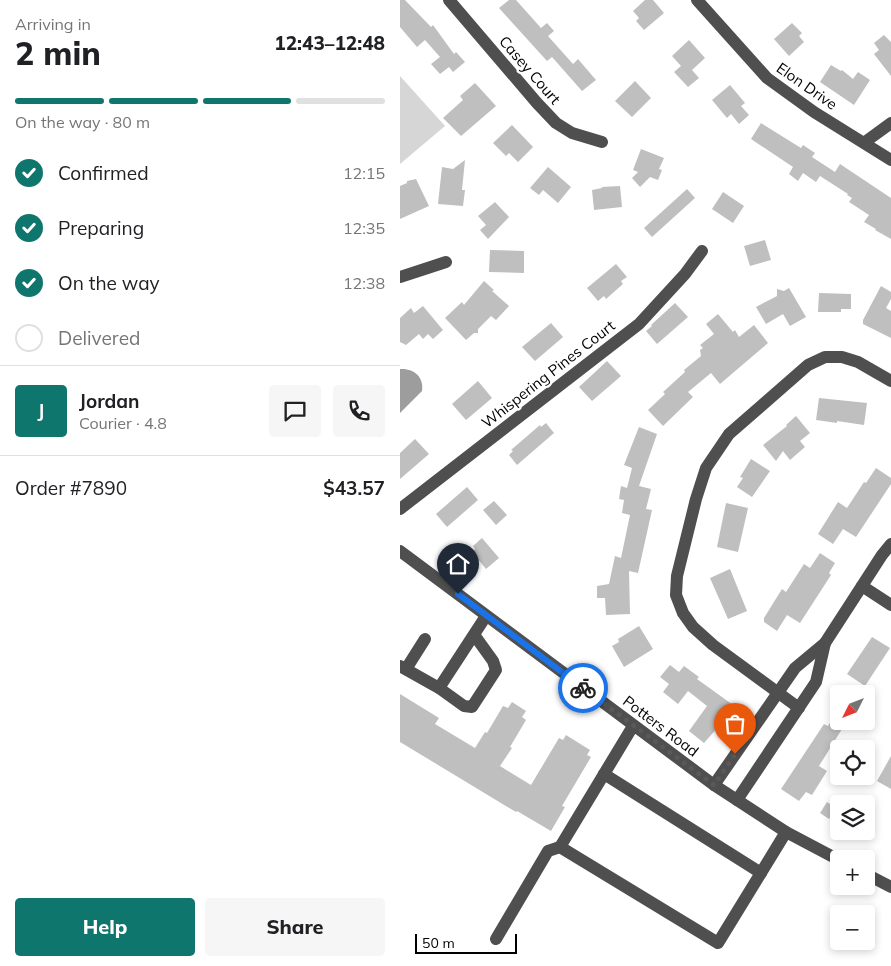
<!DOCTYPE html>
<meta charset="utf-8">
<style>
:root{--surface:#fff;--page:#f6f6f6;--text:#202124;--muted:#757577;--line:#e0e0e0;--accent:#0f766e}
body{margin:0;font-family:Mulish,sans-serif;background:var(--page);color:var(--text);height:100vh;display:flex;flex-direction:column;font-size:19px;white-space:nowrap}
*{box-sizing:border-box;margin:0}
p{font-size:16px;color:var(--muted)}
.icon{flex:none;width:28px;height:28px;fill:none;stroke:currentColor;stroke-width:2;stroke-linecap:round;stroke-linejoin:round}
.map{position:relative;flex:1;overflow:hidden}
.details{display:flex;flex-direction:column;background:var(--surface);width:400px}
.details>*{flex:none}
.needle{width:32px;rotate:228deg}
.fabs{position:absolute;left:430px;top:685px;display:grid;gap:10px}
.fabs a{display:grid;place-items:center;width:45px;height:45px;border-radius:5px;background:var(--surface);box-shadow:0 2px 8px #0003;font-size:25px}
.scale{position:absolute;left:15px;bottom:12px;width:102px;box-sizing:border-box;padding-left:5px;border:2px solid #000;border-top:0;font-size:14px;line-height:18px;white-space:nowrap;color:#000;-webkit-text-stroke:4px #fff;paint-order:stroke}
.pin{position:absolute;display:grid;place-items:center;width:42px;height:42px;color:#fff;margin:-51px -21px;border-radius:50% 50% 50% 0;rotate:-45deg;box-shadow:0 0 5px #0007}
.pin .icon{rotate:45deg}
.courier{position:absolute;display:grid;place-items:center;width:50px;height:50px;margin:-25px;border:4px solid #1a73e8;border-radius:50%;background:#fff;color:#222;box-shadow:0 1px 6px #0007}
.head em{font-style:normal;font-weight:800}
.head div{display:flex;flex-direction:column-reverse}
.head{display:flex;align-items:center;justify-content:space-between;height:85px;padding:0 15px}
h1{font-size:32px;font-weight:800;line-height:38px}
.bar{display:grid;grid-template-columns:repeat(4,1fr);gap:8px 5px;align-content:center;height:60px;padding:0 15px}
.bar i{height:6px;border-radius:4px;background:var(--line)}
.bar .active{background:var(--accent)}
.bar p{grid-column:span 4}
.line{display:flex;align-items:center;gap:12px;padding:0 15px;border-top:1px solid var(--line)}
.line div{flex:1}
.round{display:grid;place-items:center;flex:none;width:52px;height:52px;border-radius:5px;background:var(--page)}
ol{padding:0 15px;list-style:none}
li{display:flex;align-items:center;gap:15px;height:55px}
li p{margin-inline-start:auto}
li .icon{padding:5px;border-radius:50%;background:var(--accent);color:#fff;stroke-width:4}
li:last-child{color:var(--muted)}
li i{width:28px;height:28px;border:2px solid var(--line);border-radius:50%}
.cta{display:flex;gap:10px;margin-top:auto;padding:10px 15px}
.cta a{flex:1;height:58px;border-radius:5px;background:var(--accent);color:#fff;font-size:20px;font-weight:800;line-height:58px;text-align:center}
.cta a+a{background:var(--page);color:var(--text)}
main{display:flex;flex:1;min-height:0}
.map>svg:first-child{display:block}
.green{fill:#d6d6d6}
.water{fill:#9d9d9d}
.building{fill:#bfbfbf}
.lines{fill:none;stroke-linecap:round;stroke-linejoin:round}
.minor{stroke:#4f4f4f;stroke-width:12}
.done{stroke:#595959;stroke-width:5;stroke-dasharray:0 9}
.route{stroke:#1a73e8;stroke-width:6}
.labels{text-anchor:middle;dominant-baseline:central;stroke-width:4.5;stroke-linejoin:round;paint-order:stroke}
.street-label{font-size:15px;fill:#000;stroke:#fff}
</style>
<main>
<section class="details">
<div class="head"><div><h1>2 min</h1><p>Arriving in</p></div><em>12:43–12:48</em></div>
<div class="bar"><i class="active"></i><i class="active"></i><i class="active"></i><i></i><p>On the way · 80 m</p></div>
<ol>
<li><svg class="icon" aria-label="check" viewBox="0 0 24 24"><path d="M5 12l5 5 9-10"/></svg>Confirmed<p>12:15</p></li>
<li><svg class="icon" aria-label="check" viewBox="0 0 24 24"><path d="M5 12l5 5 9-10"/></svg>Preparing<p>12:35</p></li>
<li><svg class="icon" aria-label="check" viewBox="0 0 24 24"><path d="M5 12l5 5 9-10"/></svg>On the way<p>12:38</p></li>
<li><i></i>Delivered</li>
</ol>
<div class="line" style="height:90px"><b class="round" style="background:var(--accent);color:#fff">J</b><div><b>Jordan</b><p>Courier · 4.8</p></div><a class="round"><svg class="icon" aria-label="chat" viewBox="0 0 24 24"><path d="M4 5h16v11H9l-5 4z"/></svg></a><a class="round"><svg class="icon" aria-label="phone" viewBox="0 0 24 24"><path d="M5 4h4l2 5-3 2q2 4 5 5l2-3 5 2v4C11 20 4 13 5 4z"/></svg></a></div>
<div class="line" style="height:65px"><div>Order #7890</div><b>$43.57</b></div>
<div class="cta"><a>Help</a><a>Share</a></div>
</section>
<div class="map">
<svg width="491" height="966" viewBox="0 0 491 966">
<rect width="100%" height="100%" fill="#fff"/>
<polygon class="green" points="0,76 45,126 0,164"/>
<path class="water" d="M0,369C14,368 24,377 22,391L0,413Z"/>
<g class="building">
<polygon points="0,0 5,0 31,27 33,25 54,54 56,52 65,62 53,72 49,67 40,74 31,64 40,57 25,40 17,47 0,27"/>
<polygon points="109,0 116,0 141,28 147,23 154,31 148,36 173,64 178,59 196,80 182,91 152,57 147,61 99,8"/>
<polygon points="245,0 253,0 264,13 244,30 236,21 239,18 233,11"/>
<polygon points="392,23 402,33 399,36 404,42 389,56 374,39"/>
<polygon points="484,35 491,42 491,76 474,54 479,50 474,43"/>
<polygon points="289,40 305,58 292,70 299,78 288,87 274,72 281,66 272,56"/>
<polygon points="431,65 441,71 442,70 453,79 458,72 470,80 454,105 420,82"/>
<polygon points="235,81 251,98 232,117 215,101"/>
<polygon points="75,83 96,106 61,136 43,118 63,100 60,96"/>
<polygon points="330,85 345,103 341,106 349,115 339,124 331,114 327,118 312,100"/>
<polygon points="361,123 401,148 403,145 415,153 412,157 435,172 440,164 491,198 491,239 475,230 476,229 464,222 469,215 449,202 452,198 447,195 448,194 420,176 416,182 403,173 398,181 389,174 393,167 351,139"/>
<polygon points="112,125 133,147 118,162 109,153 106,156 93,143"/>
<polygon points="241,149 264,158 259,169 262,170 258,180 250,177 240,187 232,178 238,172 233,170"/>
<polygon points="65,160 62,190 65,190 63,206 38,204 42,167 53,169"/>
<polygon points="148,167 171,187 158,203 143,190 139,195 130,188"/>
<polygon points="16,179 29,206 0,219 0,186 7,183 7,181"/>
<polygon points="220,186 222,207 194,210 192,190 202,188 202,187"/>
<polygon points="287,189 295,198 252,237 244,228"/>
<polygon points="323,192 344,206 333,223 312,209"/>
<polygon points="95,202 109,217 88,239 80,230 86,225 78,216"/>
<polygon points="365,240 371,260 350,266 344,246"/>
<polygon points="90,250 124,251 124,273 89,272"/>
<polygon points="216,264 227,277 221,281 223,284 206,299 204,296 198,301 187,288"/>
<polygon points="84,281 94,290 92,291 109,306 96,320 91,316 78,329 78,333 74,333 66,340 45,318 62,302 64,305"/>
<polygon points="481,286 491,292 491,299 486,308 491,311 491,338 463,324 463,320"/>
<polygon points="389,288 406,317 390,326 383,314 366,324 356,307 377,296 377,289 384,291"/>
<polygon points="419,293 451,294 451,309 441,309 441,312 418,312"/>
<polygon points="275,303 288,317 257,344 246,331 252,326 251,325"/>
<polygon points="23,306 43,330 33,339 28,334 23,339 19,334 6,345 0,342 0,318 11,308 14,313"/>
<polygon points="318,314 333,332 335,330 339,337 354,325 368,343 320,384 311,373 288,392 293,397 263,426 248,410 265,394 263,392 285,372 284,370 301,356 300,350 303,348 300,345 314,334 306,324"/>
<polygon points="151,323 163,337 135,361 122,347"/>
<polygon points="207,361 221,376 192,401 179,387"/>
<polygon points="78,381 92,398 66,420 52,404"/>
<polygon points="419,398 467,403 464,425 437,421 437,423 416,420"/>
<polygon points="396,416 410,433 400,441 405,447 390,460 383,451 376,461 363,445 387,426 386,425"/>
<polygon points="146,423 154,433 117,465 109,455 113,451 111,450 140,425 141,427"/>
<polygon points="239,427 257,434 239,486 251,489 246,509 252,510 238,573 229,571 230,614 206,615 205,598 197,598 197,586 209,584 215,556 221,558 230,515 222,513 224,500 219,499 221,486 227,488 232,468 224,465"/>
<polygon points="15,439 29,454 0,479 0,453"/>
<polygon points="351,459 370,471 352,497 337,487 343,478 340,477"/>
<polygon points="476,468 491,478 491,484 456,537 443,529 433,544 418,534 438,502 447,508 464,482 466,483"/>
<polygon points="67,487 78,500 47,527 36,514"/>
<polygon points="94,501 107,515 96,525 83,510"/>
<polygon points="326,503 348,508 338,552 317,547"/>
<polygon points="82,538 99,558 86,569 72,552 75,549 73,546"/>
<polygon points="420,553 435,563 429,573 431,575 400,623 387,615 377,631 364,622 364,618 382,589 386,592 404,564 410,568"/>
<polygon points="330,569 347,611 328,619 310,578"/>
<polygon points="239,626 253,649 224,667 212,646 219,642 218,639"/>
<polygon points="472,637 490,648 465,686 447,674"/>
<polygon points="270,665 279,672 284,666 299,677 297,679 333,705 324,717 326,718 304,743 289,731 307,706 288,691 278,704 263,692 269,684 260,677"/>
<polygon points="0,694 39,718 35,724 75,748 85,732 87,733 103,706 108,708 112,702 126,711 122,717 126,720 110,747 112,748 100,766 131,785 159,738 163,740 166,735 190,750 187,755 191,757 162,806 165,807 151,831 117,811 116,812 0,742"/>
<polygon points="431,721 447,721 419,766 427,771 412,795 406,792 399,801 381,789 424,724 428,726"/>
<polygon points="491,756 491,789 477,781"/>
<polygon points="427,802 436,808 429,819 420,813"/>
</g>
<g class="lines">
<g class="minor">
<polyline points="49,0 137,103 156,123 172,133 202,142"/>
<polyline points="297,0 367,78 414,112 491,160"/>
<polyline points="465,142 491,123"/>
<polyline points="0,277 46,262"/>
<polyline points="0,509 239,324 285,274 302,251"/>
<polyline points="0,551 314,785 386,832 439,860"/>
<polyline points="462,586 491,605"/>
<polyline points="75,636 93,661 96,670 72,707 64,706 39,688 86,616"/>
<polyline points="0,666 39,688"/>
<polyline points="6,669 25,639"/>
<polyline points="399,708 313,645 293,627 283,613 276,595 277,576 296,499 306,468 329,434 408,365 425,357 442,357 458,362 491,381"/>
<polyline points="233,726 160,847 318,943 386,832"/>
<polyline points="204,774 361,873"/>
<polyline points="314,785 395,668 425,643 482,555 491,544"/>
<polyline points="337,800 416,682 425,643"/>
<polyline points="466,874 491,887"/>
<polyline points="96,939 148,851 160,847"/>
</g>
</g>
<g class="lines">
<polyline class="done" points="183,688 314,785 335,754"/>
<polyline class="route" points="58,594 183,688"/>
</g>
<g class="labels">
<g class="street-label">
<text transform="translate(130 70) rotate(49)">Casey Court</text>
<text transform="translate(407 86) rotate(35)">Elon Drive</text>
<text transform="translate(148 374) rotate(-38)">Whispering Pines Court</text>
<text transform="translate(261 726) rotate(37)">Potters Road</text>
</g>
</g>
</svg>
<div class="fabs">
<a><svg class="needle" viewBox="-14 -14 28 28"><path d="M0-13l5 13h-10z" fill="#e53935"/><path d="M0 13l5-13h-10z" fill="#757577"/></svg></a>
<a><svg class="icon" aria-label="locate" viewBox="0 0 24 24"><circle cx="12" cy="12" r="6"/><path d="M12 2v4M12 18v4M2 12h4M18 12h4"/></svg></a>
<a><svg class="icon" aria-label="layers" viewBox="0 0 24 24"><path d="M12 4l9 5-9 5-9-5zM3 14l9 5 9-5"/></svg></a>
<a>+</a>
<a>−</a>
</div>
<div class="scale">50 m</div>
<div class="pin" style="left:335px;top:754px;background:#ea580c"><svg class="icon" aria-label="bag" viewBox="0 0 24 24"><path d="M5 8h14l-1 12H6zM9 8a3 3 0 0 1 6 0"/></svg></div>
<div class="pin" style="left:58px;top:594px;background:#1f2937"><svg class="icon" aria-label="home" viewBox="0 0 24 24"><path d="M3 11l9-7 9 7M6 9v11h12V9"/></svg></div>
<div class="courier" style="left:183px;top:688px"><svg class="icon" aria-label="bike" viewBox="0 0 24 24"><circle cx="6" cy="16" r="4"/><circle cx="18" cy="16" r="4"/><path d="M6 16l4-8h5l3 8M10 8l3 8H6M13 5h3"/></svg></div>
</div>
</main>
